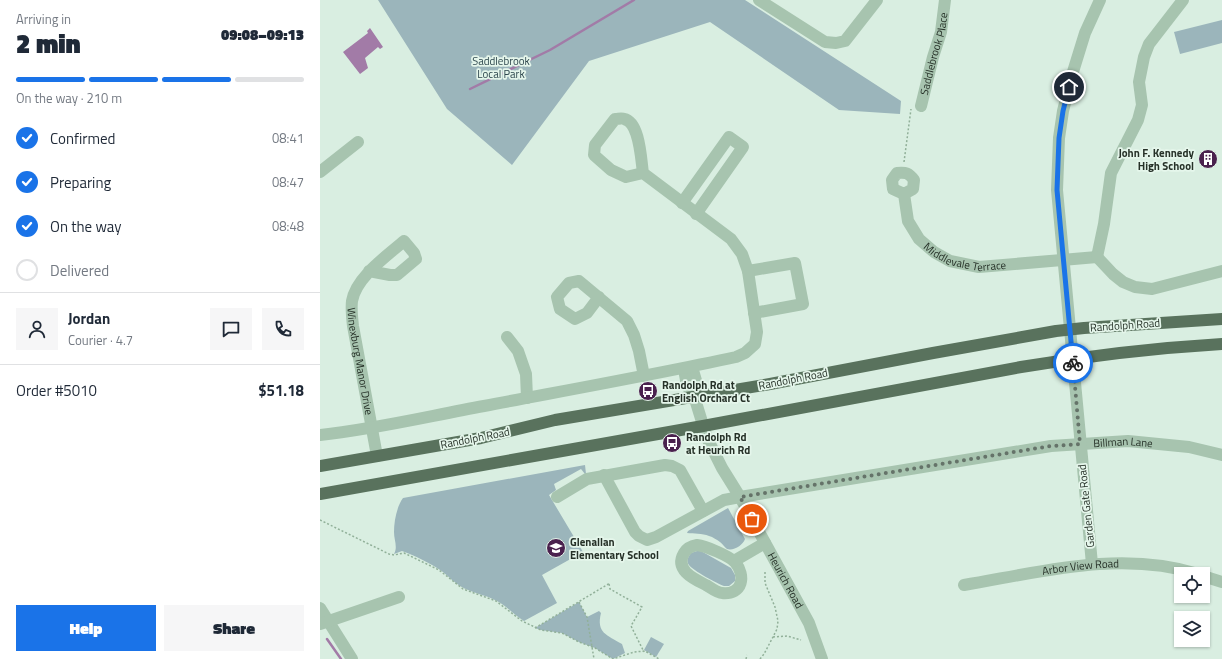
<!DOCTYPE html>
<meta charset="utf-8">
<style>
:root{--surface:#fff;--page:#f6f6f7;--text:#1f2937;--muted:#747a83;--line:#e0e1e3;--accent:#1a73e8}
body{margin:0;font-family:"Titillium Web",sans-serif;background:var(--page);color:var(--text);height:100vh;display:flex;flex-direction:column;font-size:15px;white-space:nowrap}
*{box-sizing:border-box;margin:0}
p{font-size:13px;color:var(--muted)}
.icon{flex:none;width:22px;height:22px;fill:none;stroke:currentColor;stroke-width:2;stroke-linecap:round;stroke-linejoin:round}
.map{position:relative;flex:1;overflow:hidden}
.panel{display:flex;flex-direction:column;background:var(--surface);width:320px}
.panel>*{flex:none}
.controls{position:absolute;left:854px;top:567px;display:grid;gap:8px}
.controls a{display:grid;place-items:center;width:36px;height:36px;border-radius:0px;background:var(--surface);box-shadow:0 1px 3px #0004;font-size:20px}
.pin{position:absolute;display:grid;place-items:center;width:34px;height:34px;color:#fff;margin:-17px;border:2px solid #fff;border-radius:50%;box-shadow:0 1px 4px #0007}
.courier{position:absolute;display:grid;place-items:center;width:40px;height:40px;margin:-20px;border:3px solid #1a73e8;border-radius:50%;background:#fff;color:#222;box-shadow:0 1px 5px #0007}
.head em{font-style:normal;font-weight:800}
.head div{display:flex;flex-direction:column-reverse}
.head{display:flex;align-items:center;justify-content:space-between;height:68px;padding:0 16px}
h1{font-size:26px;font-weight:800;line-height:30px}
.bar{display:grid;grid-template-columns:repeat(4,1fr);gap:6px 4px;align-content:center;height:48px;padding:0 16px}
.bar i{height:5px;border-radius:3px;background:var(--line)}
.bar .selected{background:var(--accent)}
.bar p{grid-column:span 4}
.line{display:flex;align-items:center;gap:10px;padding:0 16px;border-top:1px solid var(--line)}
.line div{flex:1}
.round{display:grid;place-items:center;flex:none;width:42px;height:42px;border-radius:0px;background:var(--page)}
ol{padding:0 16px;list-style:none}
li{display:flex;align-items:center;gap:12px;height:44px}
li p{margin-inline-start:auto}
li .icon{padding:4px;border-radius:50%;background:var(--accent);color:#fff;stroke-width:4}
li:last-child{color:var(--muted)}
li i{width:22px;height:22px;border:2px solid var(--line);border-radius:50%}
.primary-button{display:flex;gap:8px;margin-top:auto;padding:8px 16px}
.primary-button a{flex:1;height:46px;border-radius:0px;background:var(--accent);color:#fff;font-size:16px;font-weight:800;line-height:46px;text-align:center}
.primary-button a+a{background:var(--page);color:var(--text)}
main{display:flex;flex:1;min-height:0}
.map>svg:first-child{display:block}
.green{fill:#9bb5bb}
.water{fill:#a27ba7}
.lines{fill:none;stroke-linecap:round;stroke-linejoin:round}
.stream{stroke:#a27ba7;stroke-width:2.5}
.path{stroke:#91b099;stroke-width:1.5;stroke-dasharray:2 2;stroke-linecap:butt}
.minor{stroke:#a7c4af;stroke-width:12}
.major{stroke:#59725d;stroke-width:12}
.done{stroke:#657369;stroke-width:4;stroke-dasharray:0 7.2}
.route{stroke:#1a73e8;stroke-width:5}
.labels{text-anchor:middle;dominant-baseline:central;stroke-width:3.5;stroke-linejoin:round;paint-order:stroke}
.street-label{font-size:11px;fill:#263128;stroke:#e5f6eb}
.park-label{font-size:11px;fill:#2d464d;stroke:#e5f6eb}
.poi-label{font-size:11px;font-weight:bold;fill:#263128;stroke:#e5f6eb;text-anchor:start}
</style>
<main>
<section class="panel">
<div class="head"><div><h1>2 min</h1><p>Arriving in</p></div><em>09:08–09:13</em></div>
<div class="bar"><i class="selected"></i><i class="selected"></i><i class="selected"></i><i></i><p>On the way · 210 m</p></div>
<ol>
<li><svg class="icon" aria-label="check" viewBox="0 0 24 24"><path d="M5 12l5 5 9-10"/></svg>Confirmed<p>08:41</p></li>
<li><svg class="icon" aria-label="check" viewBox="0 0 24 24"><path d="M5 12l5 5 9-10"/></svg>Preparing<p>08:47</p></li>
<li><svg class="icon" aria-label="check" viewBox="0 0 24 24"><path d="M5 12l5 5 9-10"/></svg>On the way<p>08:48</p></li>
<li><i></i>Delivered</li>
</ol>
<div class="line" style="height:72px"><a class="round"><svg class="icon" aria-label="person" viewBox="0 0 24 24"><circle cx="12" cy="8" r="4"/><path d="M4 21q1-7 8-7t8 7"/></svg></a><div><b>Jordan</b><p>Courier · 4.7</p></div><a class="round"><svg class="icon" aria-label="chat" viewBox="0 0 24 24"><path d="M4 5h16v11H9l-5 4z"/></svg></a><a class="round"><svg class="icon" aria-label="phone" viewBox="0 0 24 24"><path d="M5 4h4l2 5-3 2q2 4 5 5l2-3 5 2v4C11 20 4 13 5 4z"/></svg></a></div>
<div class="line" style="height:52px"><div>Order #5010</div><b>$51.18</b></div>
<div class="primary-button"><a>Help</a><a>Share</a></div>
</section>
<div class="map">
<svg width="902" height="659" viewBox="0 0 902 659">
<rect width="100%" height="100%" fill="#d9eee1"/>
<g class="green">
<polygon points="58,0 425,0 581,101 580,114 519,110 390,22 269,61 192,165 127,109"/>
<polygon points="902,20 902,43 860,54 854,32"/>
<path d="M265,465L266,474H265L261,469L234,484L236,490L229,495L263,552L222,575L237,603L204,621C195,616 187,606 177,601C166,595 152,593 140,586C134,582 129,577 123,572C112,564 96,556 82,551L74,554C78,547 74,540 74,532C74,521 77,506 83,498Z"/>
<path d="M408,508L425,539C423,545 414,551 407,549C404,547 403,544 400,542C397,540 393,537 389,536C382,533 374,534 367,533L368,531Z"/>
<path d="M377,551H381L411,568L415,575V581L409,586H404C398,584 372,570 369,565C366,561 368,557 371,553Z"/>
<path d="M259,602L267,617L279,611L281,613C276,633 287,635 302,644L305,653L293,659L275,648L259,642L242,633L221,630L215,628Z"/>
<polygon points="331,637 344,644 336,657 324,650"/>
</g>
<polygon class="water" points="50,28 63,47 60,49 58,47 45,58 48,68 40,74 23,52 48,33 47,31"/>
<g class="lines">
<g class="stream">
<polyline points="150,89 230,50 314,0"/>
<polyline points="7,639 21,659"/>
</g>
<g class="path">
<polyline points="584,162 591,109"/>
<polyline points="0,520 69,554 74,555 84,553 119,570 143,589 176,601 202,621 221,630 242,633 259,642 275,648 293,659 314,652 325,651 339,659"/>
<polyline points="289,584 290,589 322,607 311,626 324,652"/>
<polyline points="259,602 267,617 274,659"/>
<polyline points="215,628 290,583"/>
<polyline points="453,637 467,636 481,640"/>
<polyline points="426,659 427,655"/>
<polyline points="440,659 444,654 453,637 457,629 458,621 455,607 445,583 445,571"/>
</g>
<g class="minor">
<polyline points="439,0 505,42 516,43 525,41 557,0"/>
<path id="s1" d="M601,106L613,57L621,32L625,0"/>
<polyline points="0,172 38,142"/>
<path id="s2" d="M584,194L573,189L572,180L577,173C586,172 589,173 594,180L593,189L584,194L588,221L599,239L614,252L630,261L659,267L777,257"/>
<polyline points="362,203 409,137 423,147 376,214"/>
<polyline points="777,257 784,224 791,173 818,120 822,105 819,82 824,57 829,44 863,0"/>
<polyline points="777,257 793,274 803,282 815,287 832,289 902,271"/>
<path id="s3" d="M49,271L70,275H77L96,259L94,253L84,241C67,256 36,277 32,301C31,309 32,317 33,326L57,456"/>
<polyline points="428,271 475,263 483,304 434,313"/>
<polyline points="279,297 267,313 255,319 240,309 237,297 249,283 259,281 307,321 314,335 319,351 324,376"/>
<polyline points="187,337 198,351 206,374 207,398"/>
<polyline points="372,367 377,384 374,396"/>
<path id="s4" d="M364,369L367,386L374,396L387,438L402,468L420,497L489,623L502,659"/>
<path d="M0,435C55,429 109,416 164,406C248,390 332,375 416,357L425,353L435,344L437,332L428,271L422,254L411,239L323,173L306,177L291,170L274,155L275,145L295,119C298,119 302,118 304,119C320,122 321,160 323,173"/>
<path id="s5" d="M284,475L315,532L319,536L327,540L336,537L404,500L420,497L731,446L808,441L869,447L902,455"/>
<polyline points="237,497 267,479 345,465 352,466 360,470 383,511"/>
<path d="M377,545C386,546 409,556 415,562C426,576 423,595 402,593C397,593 391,588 386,585C374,579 354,570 364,553C367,548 371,546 377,545Z"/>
<polyline points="414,561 445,543"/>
<polyline points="772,564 737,190 739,138 743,111 752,75 765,33 780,0"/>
<polyline points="883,576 902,582"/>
<path id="s6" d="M644,585C721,572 801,550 878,574"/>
<polyline points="0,608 32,659"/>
<polyline points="0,624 79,597"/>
</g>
<g class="major">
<polyline points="0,466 161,438 235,420 450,384 613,353 736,331 764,328 902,319"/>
<path d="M0,494L383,426L701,367C767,356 835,348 902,344"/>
</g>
</g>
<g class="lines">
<polyline class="done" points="432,519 420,497 731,446 760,444 753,363"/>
<polyline class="route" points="749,87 743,111 739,138 737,190 753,363"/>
</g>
<defs>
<g id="building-disc" transform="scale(1)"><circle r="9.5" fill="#4a214e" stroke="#e5f6eb"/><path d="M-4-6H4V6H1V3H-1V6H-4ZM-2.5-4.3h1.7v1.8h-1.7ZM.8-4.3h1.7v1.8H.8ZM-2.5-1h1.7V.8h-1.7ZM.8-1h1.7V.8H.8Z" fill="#fff"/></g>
<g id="bus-disc" transform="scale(1)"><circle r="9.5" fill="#4a214e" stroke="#e5f6eb"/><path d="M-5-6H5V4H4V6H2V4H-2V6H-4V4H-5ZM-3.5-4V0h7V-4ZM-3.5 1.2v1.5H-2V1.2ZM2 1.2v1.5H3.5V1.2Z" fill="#fff"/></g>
<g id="school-disc" transform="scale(1)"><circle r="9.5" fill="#4a214e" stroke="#e5f6eb"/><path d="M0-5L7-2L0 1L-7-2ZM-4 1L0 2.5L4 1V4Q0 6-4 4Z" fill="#fff"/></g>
</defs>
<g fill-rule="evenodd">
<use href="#building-disc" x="888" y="159"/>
<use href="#bus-disc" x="328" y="391"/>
<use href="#bus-disc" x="352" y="443"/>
<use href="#school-disc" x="236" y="548"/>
</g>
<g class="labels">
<g class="street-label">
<text stroke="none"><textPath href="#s1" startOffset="54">Saddlebrook Place</textPath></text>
<text stroke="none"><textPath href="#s2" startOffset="169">Middlevale Terrace</textPath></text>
<text transform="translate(805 325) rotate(-4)">Randolph Road</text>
<text stroke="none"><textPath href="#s3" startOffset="217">Winexburg Manor Drive</textPath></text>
<text transform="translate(473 379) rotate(-11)">Randolph Road</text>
<text transform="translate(155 438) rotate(-11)">Randolph Road</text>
<text stroke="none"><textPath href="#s5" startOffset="570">Billman Lane</textPath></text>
<text transform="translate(766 506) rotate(-96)">Garden Gate Road</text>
<text stroke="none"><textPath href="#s6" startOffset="118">Arbor View Road</textPath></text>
<text stroke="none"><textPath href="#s4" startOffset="236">Heurich Road</textPath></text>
</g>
<g class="park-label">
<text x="181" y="61">Saddlebrook<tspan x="181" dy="13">Local Park</tspan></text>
</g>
<g class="poi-label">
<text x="874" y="153" text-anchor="end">John F. Kennedy<tspan x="874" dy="13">High School</tspan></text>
<text x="342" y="385">Randolph Rd at<tspan x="342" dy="13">English Orchard Ct</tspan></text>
<text x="366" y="437">Randolph Rd<tspan x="366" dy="13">at Heurich Rd</tspan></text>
<text x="250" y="542">Glenallan<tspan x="250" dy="13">Elementary School</tspan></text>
</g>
</g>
</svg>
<div class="controls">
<a><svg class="icon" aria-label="locate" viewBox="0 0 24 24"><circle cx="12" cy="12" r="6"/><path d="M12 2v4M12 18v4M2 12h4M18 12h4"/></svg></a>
<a><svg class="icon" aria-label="layers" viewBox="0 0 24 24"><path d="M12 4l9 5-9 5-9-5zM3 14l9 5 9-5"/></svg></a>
</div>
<div class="pin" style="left:432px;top:519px;background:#ea580c"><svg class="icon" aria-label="bag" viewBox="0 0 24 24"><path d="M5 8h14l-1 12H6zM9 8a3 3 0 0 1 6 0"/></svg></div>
<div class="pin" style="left:749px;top:87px;background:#1f2937"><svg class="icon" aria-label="home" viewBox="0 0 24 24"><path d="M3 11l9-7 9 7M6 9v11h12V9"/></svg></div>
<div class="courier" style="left:753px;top:363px"><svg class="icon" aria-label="bike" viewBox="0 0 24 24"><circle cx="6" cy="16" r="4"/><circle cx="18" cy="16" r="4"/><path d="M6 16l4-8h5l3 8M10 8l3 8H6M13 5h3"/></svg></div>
</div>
</main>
